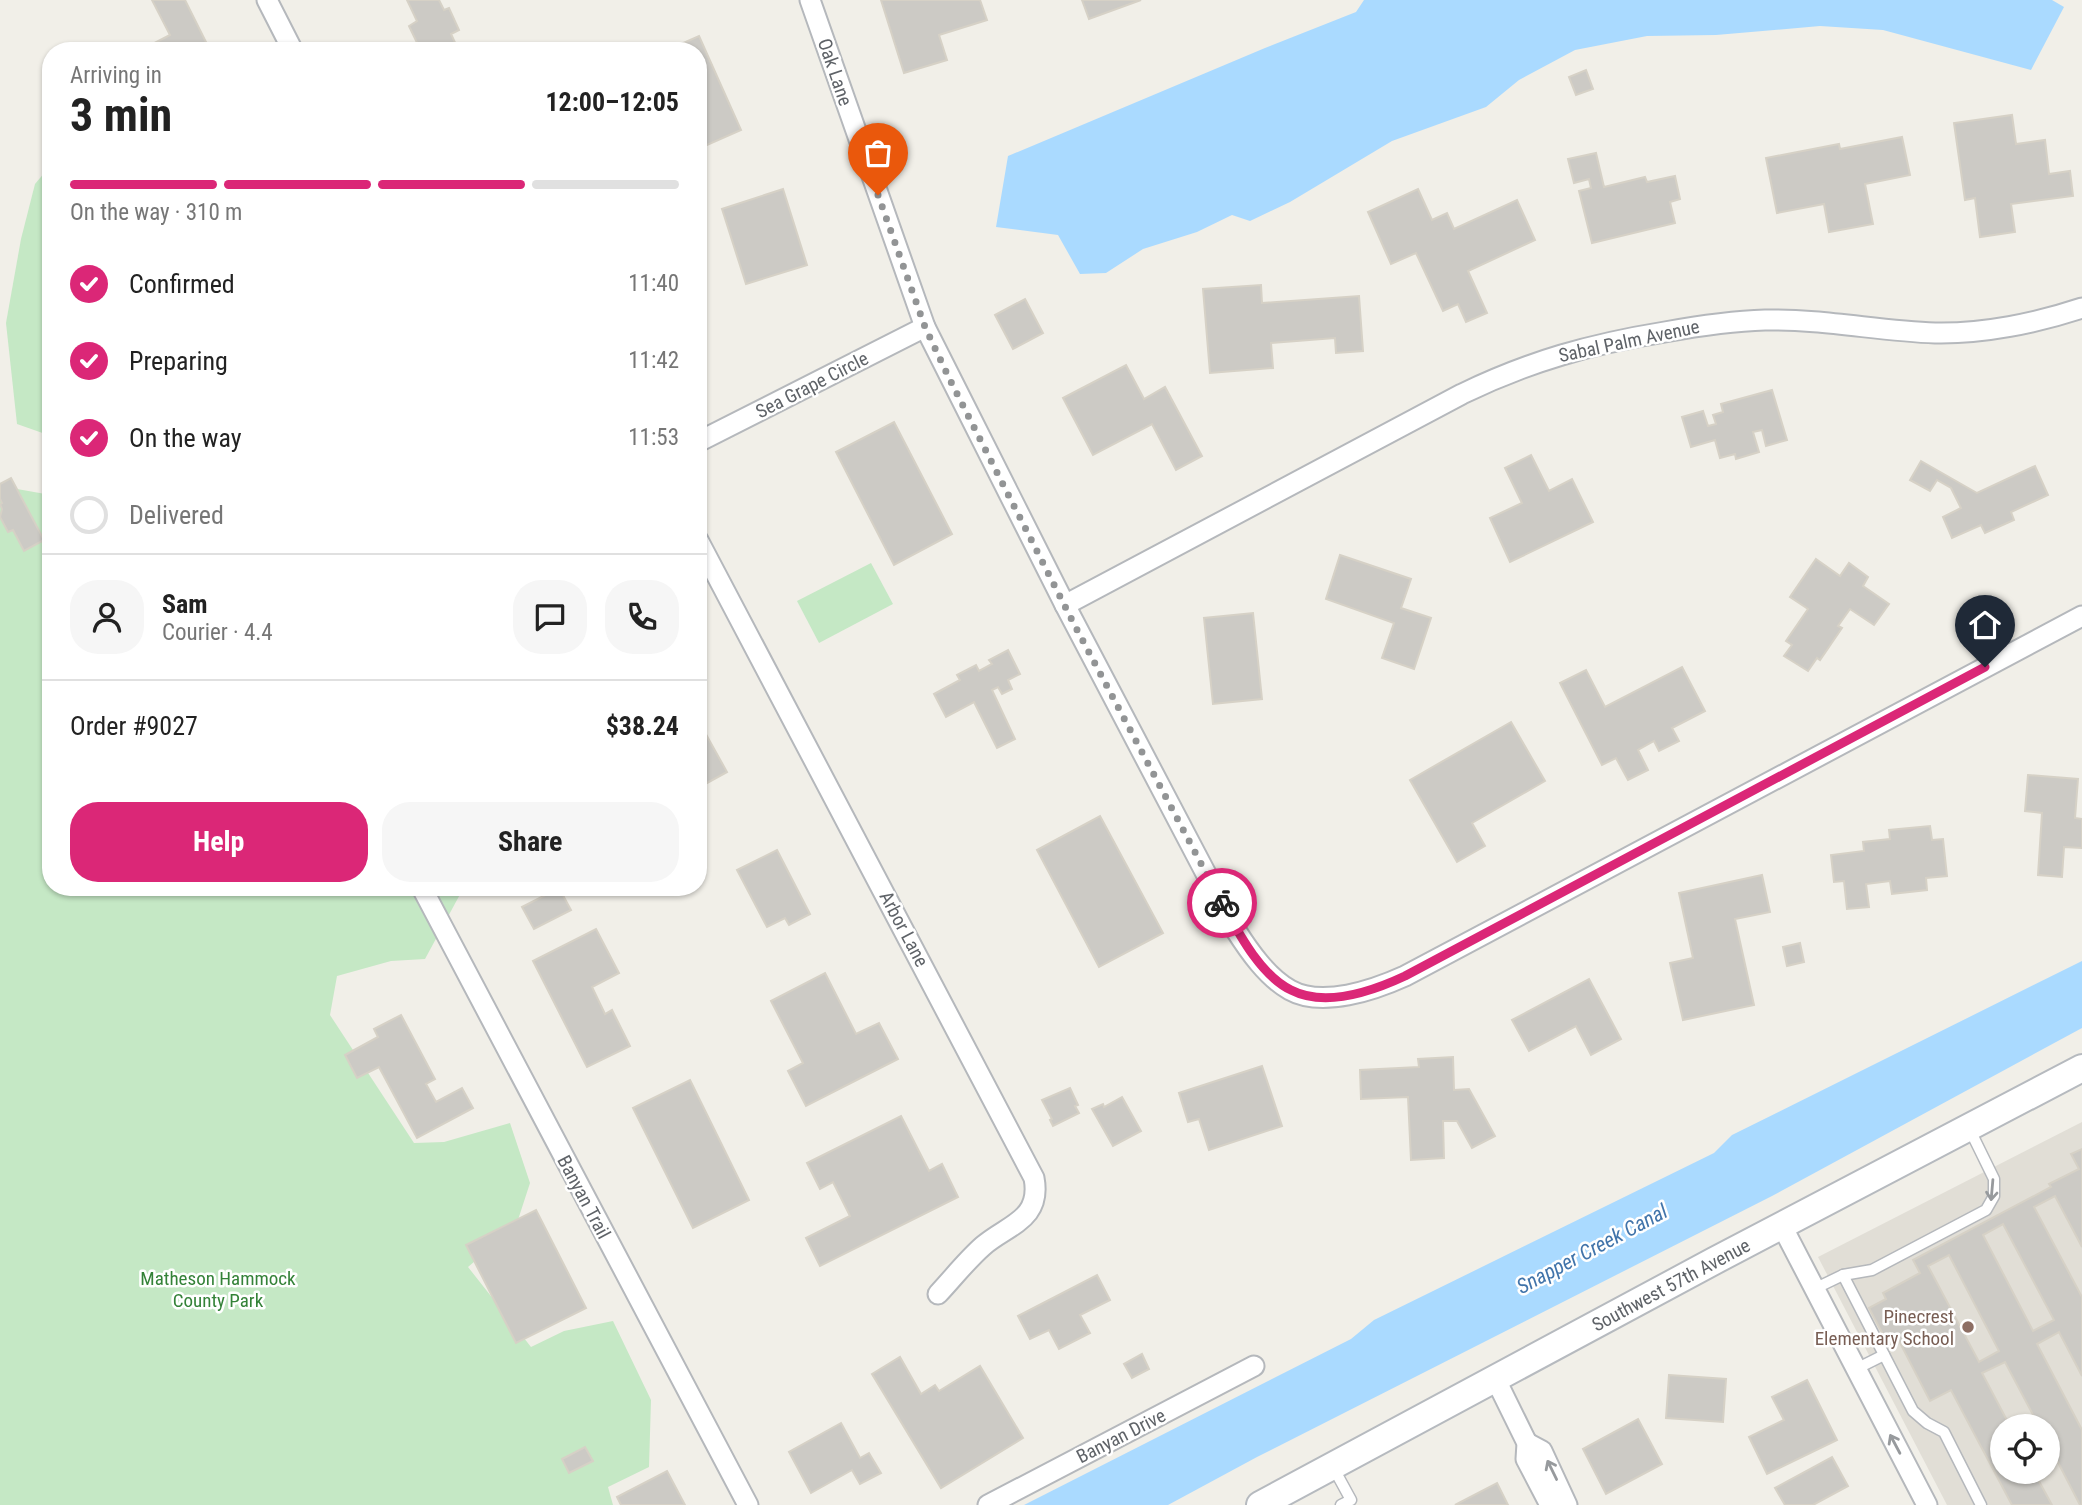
<!DOCTYPE html>
<meta charset="utf-8">
<style>
:root{--surface:#fff;--page:#f6f6f6;--text:#222;--muted:#767676;--line:#e0e0e0;--accent:#db2777}
body{margin:0;font-family:"Roboto Condensed",sans-serif;background:var(--page);color:var(--text);height:100vh;display:flex;flex-direction:column;font-size:26px;white-space:nowrap}
*{box-sizing:border-box;margin:0}
p{font-size:23px;color:var(--muted)}
.icon{flex:none;width:38px;height:38px;fill:none;stroke:currentColor;stroke-width:2;stroke-linecap:round;stroke-linejoin:round}
.map{position:relative;flex:1;overflow:hidden}
.details{position:absolute;left:42px;top:42px;width:665px;height:854px;display:flex;flex-direction:column;background:var(--surface);border-radius:28px;box-shadow:0 2px 5px #0004}
.details>*{flex:none}
.tools{position:absolute;left:1990px;top:1414px;display:grid;gap:14px}
.tools a{display:grid;place-items:center;width:70px;height:70px;border-radius:50%;background:var(--surface);box-shadow:0 2px 5px #0004;font-size:35px}
.pin{position:absolute;display:grid;place-items:center;width:60px;height:60px;color:#fff;margin:-72px -30px;border-radius:50% 50% 50% 0;rotate:-45deg;box-shadow:0 0 7px #0007}
.pin .icon{rotate:45deg}
.courier{position:absolute;display:grid;place-items:center;width:70px;height:70px;margin:-35px;border:5px solid #db2777;border-radius:50%;background:#fff;color:#222;box-shadow:0 2px 9px #0007}
.overview em{font-style:normal;font-weight:700}
.overview div{display:flex;flex-direction:column-reverse}
.overview{display:flex;align-items:center;justify-content:space-between;height:119px;padding:0 28px}
h1{font-size:46px;font-weight:700;line-height:52px}
.bar{display:grid;grid-template-columns:repeat(4,1fr);gap:10px 7px;align-content:center;height:84px;padding:0 28px}
.bar i{height:9px;border-radius:5px;background:var(--line)}
.bar .selected{background:var(--accent)}
.bar p{grid-column:span 4}
.line{display:flex;align-items:center;gap:18px;padding:0 28px;border-top:2px solid var(--line)}
.line div{flex:1}
.round{display:grid;place-items:center;flex:none;width:74px;height:74px;border-radius:28px;background:var(--page)}
ol{padding:0 28px;list-style:none}
li{display:flex;align-items:center;gap:21px;height:77px}
li p{margin-inline-start:auto}
li .icon{padding:7px;border-radius:50%;background:var(--accent);color:#fff;stroke-width:4}
li:last-child{color:var(--muted)}
li i{width:38px;height:38px;border:4px solid var(--line);border-radius:50%}
.action{display:flex;gap:14px;margin-top:auto;padding:14px 28px}
.action a{flex:1;height:80px;border-radius:28px;background:var(--accent);color:#fff;font-size:28px;font-weight:700;line-height:80px;text-align:center}
.action a+a{background:var(--page);color:var(--text)}
.map>svg:first-child{display:block}
.education{fill:#e1ded6;fill-rule:evenodd}
.green{fill:#c5e8c5}
.water{fill:#aadaff}
.building{fill:#cccac5;stroke:#d6d1c6;stroke-width:2;fill-rule:evenodd}
.lines{fill:none;stroke-linecap:round;stroke-linejoin:round}
.service-casing{stroke:#b5b8bc;stroke-width:13}
.minor-casing{stroke:#b5b8bc;stroke-width:23}
.secondary-casing{stroke:#b6babf;stroke-width:30}
.service{stroke:#fff;stroke-width:10}
.minor{stroke:#fff;stroke-width:19}
.secondary{stroke:#fff;stroke-width:26}
.oneway{stroke:#979a9d}
.done{stroke:#929495;stroke-width:7;stroke-dasharray:0 12.6}
.route{stroke:#db2777;stroke-width:9}
.education-dot{fill:#8d6e63;stroke:#fff;stroke-width:2.5}
.labels{text-anchor:middle;dominant-baseline:central;stroke-width:5;stroke-linejoin:round;paint-order:stroke}
.street-label{font-size:19px;fill:#5f6368;stroke:#fff}
.park-label{font-size:19px;fill:#348238;stroke:#fff}
.education-label{font-size:19px;fill:#785e54;stroke:#fff;text-anchor:end}
.water-label{font-size:21px;font-style:italic;fill:#4174aa;stroke:#fff}
</style>
<div class="map">
<svg width="2082" height="1505" viewBox="0 0 2082 1505">
<rect width="100%" height="100%" fill="#f1efe8"/>
<path class="education" d="M2082,1122V1505H1947L1818,1257ZM2002,1426H2048V1472H2002Z"/>
<g class="green">
<polygon points="51,165 51,436 17,424 6,323 21,239 35,184"/>
<polygon points="0,486 51,495 51,685 48,682 51,688 51,887 464,887 425,959 391,961 337,976 330,1015 414,1143 444,1142 510,1123 530,1183 516,1226 468,1267 531,1347 564,1331 613,1321 651,1400 649,1467 608,1487 613,1505 0,1505"/>
<polygon points="871,563 893,604 819,643 797,601"/>
</g>
<g class="water">
<polygon points="1364,0 2052,0 2064,7 2031,70 1883,30 1820,26 1716,35 1647,36 1575,50 1519,80 1486,107 1392,141 1290,202 1250,221 1232,215 1197,232 1143,249 1106,273 1080,274 1058,235 996,227 1008,156 1265,48 1356,12"/>
<polygon points="2082,961 2082,1028 1772,1196 1257,1457 1168,1505 1024,1505 1351,1339 1374,1320 1714,1153 1732,1135"/>
</g>
<g class="building">
<polygon points="152,0 185,0 207,44 194,51 139,51 170,35"/>
<polygon points="407,0 439,0 444,10 449,8 459,30 451,34 459,51 432,51 431,48 421,51 409,26 417,21"/>
<polygon points="881,0 980,0 987,20 939,35 947,60 904,73"/>
<polygon points="1082,0 1141,0 1089,19"/>
<polygon points="699,36 741,130 698,149 698,51 665,51"/>
<polygon points="1586,70 1593,89 1576,95 1569,77"/>
<polygon points="2012,115 2016,144 2045,140 2049,174 2070,171 2073,196 2011,204 2015,232 1980,237 1975,198 1965,200 1954,123"/>
<polygon points="1902,137 1910,175 1865,184 1873,224 1829,232 1824,204 1777,213 1766,158 1839,144 1840,149"/>
<polygon points="1596,153 1604,187 1645,177 1647,182 1675,176 1680,199 1670,202 1675,223 1592,243 1579,191 1591,188 1589,179 1574,183 1568,159"/>
<polygon points="783,189 807,265 746,284 722,209"/>
<polygon points="1418,189 1432,220 1447,213 1454,229 1517,200 1535,240 1468,271 1487,313 1466,322 1458,304 1443,311 1416,253 1391,264 1368,212"/>
<polygon points="1261,285 1262,303 1359,296 1363,351 1336,353 1335,338 1271,343 1273,368 1210,373 1203,289"/>
<polygon points="1025,299 1043,333 1013,349 995,315"/>
<polygon points="1126,365 1144,399 1165,387 1202,456 1176,470 1152,424 1093,455 1063,398"/>
<polygon points="1772,390 1787,440 1766,446 1762,430 1753,432 1759,452 1736,459 1735,454 1720,458 1715,440 1691,447 1682,417 1703,411 1708,426 1716,424 1713,415 1723,412 1721,404"/>
<polygon points="894,422 952,534 894,565 836,452"/>
<polygon points="1531,455 1549,491 1572,479 1593,522 1510,562 1490,518 1522,503 1505,468"/>
<polygon points="1921,461 1977,493 2035,466 2048,495 2011,512 2014,520 1985,533 1981,525 1952,538 1943,517 1961,508 1951,488 1937,480 1930,491 1910,480"/>
<polygon points="11,478 44,540 24,551 13,530 8,532 0,517 2,509 0,504 2,503 0,499 0,484"/>
<polygon points="1340,555 1411,579 1401,608 1431,618 1414,669 1382,658 1394,623 1326,599"/>
<polygon points="1816,559 1840,576 1849,563 1868,577 1863,586 1889,604 1874,625 1850,609 1838,626 1842,628 1820,660 1817,658 1808,671 1784,656 1792,645 1786,641 1808,609 1790,597"/>
<polygon points="1253,613 1262,699 1213,704 1204,618"/>
<polygon points="1008,650 1020,674 1008,680 1012,689 1002,694 998,687 992,690 1015,739 997,748 974,702 946,717 934,694 960,680 957,675 976,665 979,671 992,664 989,660"/>
<polygon points="1682,667 1705,711 1672,728 1679,741 1659,751 1654,741 1638,750 1648,770 1628,780 1616,758 1602,765 1560,683 1586,670 1605,707"/>
<polygon points="698,720 727,772 698,788"/>
<polygon points="1511,722 1545,781 1472,823 1485,846 1457,862 1410,780"/>
<polygon points="2028,775 2078,779 2075,818 2082,819 2082,848 2064,847 2062,877 2038,875 2042,813 2025,811"/>
<polygon points="1100,816 1163,933 1099,967 1037,850"/>
<polygon points="1930,826 1932,840 1943,839 1947,876 1926,878 1927,890 1892,894 1890,881 1866,884 1869,907 1847,909 1844,881 1834,882 1831,855 1864,851 1863,842 1890,839 1889,830"/>
<polygon points="777,850 810,914 789,925 785,918 767,927 737,870"/>
<polygon points="1762,875 1770,912 1735,919 1754,1005 1683,1020 1670,963 1693,958 1679,893"/>
<polygon points="559,888 571,910 534,929 522,907"/>
<polygon points="596,929 619,973 592,987 605,1014 612,1010 630,1046 587,1067 533,961"/>
<polygon points="1800,943 1804,962 1787,966 1783,947"/>
<polygon points="825,973 856,1034 879,1023 898,1059 806,1106 788,1071 803,1063 771,1001"/>
<polygon points="1589,979 1621,1039 1591,1055 1576,1026 1529,1051 1512,1020"/>
<polygon points="401,1015 435,1079 426,1084 436,1102 462,1088 473,1108 417,1138 379,1067 357,1078 345,1055 378,1037 374,1029"/>
<polygon points="1453,1057 1454,1090 1469,1089 1495,1136 1472,1148 1457,1121 1443,1121 1444,1158 1411,1160 1408,1097 1361,1099 1360,1070 1419,1067 1418,1059"/>
<polygon points="1262,1066 1282,1126 1209,1150 1199,1119 1188,1122 1179,1093"/>
<polygon points="690,1080 749,1200 693,1228 633,1108"/>
<polygon points="1070,1088 1078,1105 1075,1106 1079,1113 1053,1126 1050,1120 1052,1119 1042,1100"/>
<polygon points="1122,1097 1141,1131 1113,1146 1092,1109 1103,1104 1104,1107"/>
<polygon points="901,1116 929,1171 942,1164 958,1197 820,1266 806,1238 850,1216 833,1182 820,1189 807,1163"/>
<path d="M2082,1149V1247L2055,1196L2034,1207L2082,1297V1376L2059,1332L2037,1344L2082,1430V1505H2080L2048,1443V1426H2039L2005,1362L1982,1373L2010,1426H2002V1472H2034L2052,1505H2012L1951,1390L1930,1401L1897,1337L1887,1342L1869,1308L1886,1299L1883,1293L1920,1273L1913,1260L2051,1187L2049,1184L2079,1169L2071,1154ZM2003,1224L2054,1320L2033,1331L1983,1235ZM1949,1255L1999,1351L1979,1362L1928,1266Z"/>
<polygon points="536,1210 586,1308 516,1343 466,1245"/>
<polygon points="1097,1275 1110,1300 1080,1315 1090,1333 1059,1349 1049,1330 1030,1339 1018,1316"/>
<polygon points="1142,1354 1149,1369 1132,1378 1124,1364"/>
<polygon points="900,1357 921,1394 935,1385 939,1391 980,1366 1023,1438 941,1488 872,1374"/>
<polygon points="1669,1375 1726,1379 1723,1422 1666,1418"/>
<polygon points="1807,1380 1837,1440 1767,1474 1749,1437 1784,1420 1772,1397"/>
<polygon points="1638,1419 1662,1464 1606,1494 1583,1449"/>
<polygon points="841,1423 860,1458 869,1453 881,1473 860,1484 852,1470 811,1493 789,1452"/>
<polygon points="585,1447 593,1461 569,1473 562,1459"/>
<polygon points="1832,1457 1848,1486 1813,1505 1785,1505 1775,1488"/>
<polygon points="667,1471 685,1505 621,1505 617,1497"/>
<polygon points="1497,1483 1508,1505 1455,1505"/>
</g>
<g class="lines">
<g class="service-casing">
<g id="service">
<polyline points="1843,1275 1913,1411 1927,1423 1944,1432 1981,1505"/>
<polyline points="1814,1289 1843,1275 1872,1270 1986,1210 1994,1196 1994,1179 1969,1128"/>
<polyline points="1856,1369 1884,1355"/>
<polyline points="1333,1467 1351,1500 1341,1505"/>
</g>
</g>
<g class="minor-casing">
<g id="minor">
<polyline points="267,0 293,51"/>
<path d="M810,0L925,327L1065,605L1235,929C1249,951 1267,977 1290,990C1322,1008 1374,990 1405,976L2082,616"/>
<polyline points="698,442 925,327"/>
<path d="M698,540L1034,1178C1042,1220 1007,1225 983,1246C967,1260 953,1278 938,1294"/>
<path d="M1065,605L1462,394C1530,361 1591,344 1665,332C1698,326 1731,321 1765,320C1823,319 1879,331 1935,333C1983,334 2037,323 2082,308"/>
<polyline points="422,888 748,1505"/>
<polyline points="1782,1226 1927,1505"/>
<polyline points="1496,1380 1527,1443 1526,1459 1550,1505"/>
<polyline points="1527,1443 1542,1451 1567,1505"/>
<polyline points="988,1505 1254,1366"/>
</g>
</g>
<g class="secondary-casing">
<polyline id="secondary" points="1260,1505 1714,1261 2082,1068"/>
</g>
<use href="#service" class="service"/>
<use href="#minor" class="minor"/>
<use href="#secondary" class="secondary"/>
</g>
<defs><path id="oneway-shaft" d="M-6 0H5M1.5-3L5.5 0L1.5 3" fill="none" stroke-width="1.6" stroke-linecap="round" stroke-linejoin="round" transform="scale(1.75)"/></defs>
<g class="oneway">
<use href="#oneway-shaft" transform="translate(1992 1190) rotate(95)"/>
<use href="#oneway-shaft" transform="translate(1895 1444) rotate(-118)"/>
<use href="#oneway-shaft" transform="translate(1552 1470) rotate(-116)"/>
</g>
<g class="lines">
<polyline class="done" points="878,195 925,327 950,380 1074,624 1222,903"/>
<path class="route" d="M1222,903C1238,932 1260,975 1291,990C1326,1008 1373,991 1405,976L1985,667"/>
</g>
<circle class="education-dot" cx="1968" cy="1327" r="7"/>
<g class="labels">
<g class="street-label">
<text transform="translate(835 72) rotate(71)">Oak Lane</text>
<text transform="translate(1629 341) rotate(-12)">Sabal Palm Avenue</text>
<text transform="translate(812 385) rotate(-27)">Sea Grape Circle</text>
<text transform="translate(904 929) rotate(62)">Arbor Lane</text>
<text transform="translate(584 1197) rotate(62)">Banyan Trail</text>
<text transform="translate(1671 1285) rotate(-28)">Southwest 57th Avenue</text>
<text transform="translate(1121 1436) rotate(-27)">Banyan Drive</text>
</g>
<g class="park-label">
<text x="218" y="1278">Matheson Hammock<tspan x="218" dy="22">County Park</tspan></text>
</g>
<g class="education-label">
<text x="1954" y="1316">Pinecrest<tspan x="1954" dy="22">Elementary School</tspan></text>
</g>
<g class="water-label">
<text transform="translate(1592 1249) rotate(-28)">Snapper Creek Canal</text>
</g>
</g>
</svg>
<div class="tools">
<a><svg class="icon" aria-label="locate" viewBox="0 0 24 24"><circle cx="12" cy="12" r="6"/><path d="M12 2v4M12 18v4M2 12h4M18 12h4"/></svg></a>
</div>
<div class="pin" style="left:878px;top:195px;background:#ea580c"><svg class="icon" aria-label="bag" viewBox="0 0 24 24"><path d="M5 8h14l-1 12H6zM9 8a3 3 0 0 1 6 0"/></svg></div>
<div class="pin" style="left:1985px;top:667px;background:#1f2937"><svg class="icon" aria-label="home" viewBox="0 0 24 24"><path d="M3 11l9-7 9 7M6 9v11h12V9"/></svg></div>
<div class="courier" style="left:1222px;top:903px"><svg class="icon" aria-label="bike" viewBox="0 0 24 24"><circle cx="6" cy="16" r="4"/><circle cx="18" cy="16" r="4"/><path d="M6 16l4-8h5l3 8M10 8l3 8H6M13 5h3"/></svg></div>
<section class="details">
<div class="overview"><div><h1>3 min</h1><p>Arriving in</p></div><em>12:00–12:05</em></div>
<div class="bar"><i class="selected"></i><i class="selected"></i><i class="selected"></i><i></i><p>On the way · 310 m</p></div>
<ol>
<li><svg class="icon" aria-label="check" viewBox="0 0 24 24"><path d="M5 12l5 5 9-10"/></svg>Confirmed<p>11:40</p></li>
<li><svg class="icon" aria-label="check" viewBox="0 0 24 24"><path d="M5 12l5 5 9-10"/></svg>Preparing<p>11:42</p></li>
<li><svg class="icon" aria-label="check" viewBox="0 0 24 24"><path d="M5 12l5 5 9-10"/></svg>On the way<p>11:53</p></li>
<li><i></i>Delivered</li>
</ol>
<div class="line" style="height:126px"><a class="round"><svg class="icon" aria-label="person" viewBox="0 0 24 24"><circle cx="12" cy="8" r="4"/><path d="M4 21q1-7 8-7t8 7"/></svg></a><div><b>Sam</b><p>Courier · 4.4</p></div><a class="round"><svg class="icon" aria-label="chat" viewBox="0 0 24 24"><path d="M4 5h16v11H9l-5 4z"/></svg></a><a class="round"><svg class="icon" aria-label="phone" viewBox="0 0 24 24"><path d="M5 4h4l2 5-3 2q2 4 5 5l2-3 5 2v4C11 20 4 13 5 4z"/></svg></a></div>
<div class="line" style="height:91px"><div>Order #9027</div><b>$38.24</b></div>
<div class="action"><a>Help</a><a>Share</a></div>
</section>
</div>
